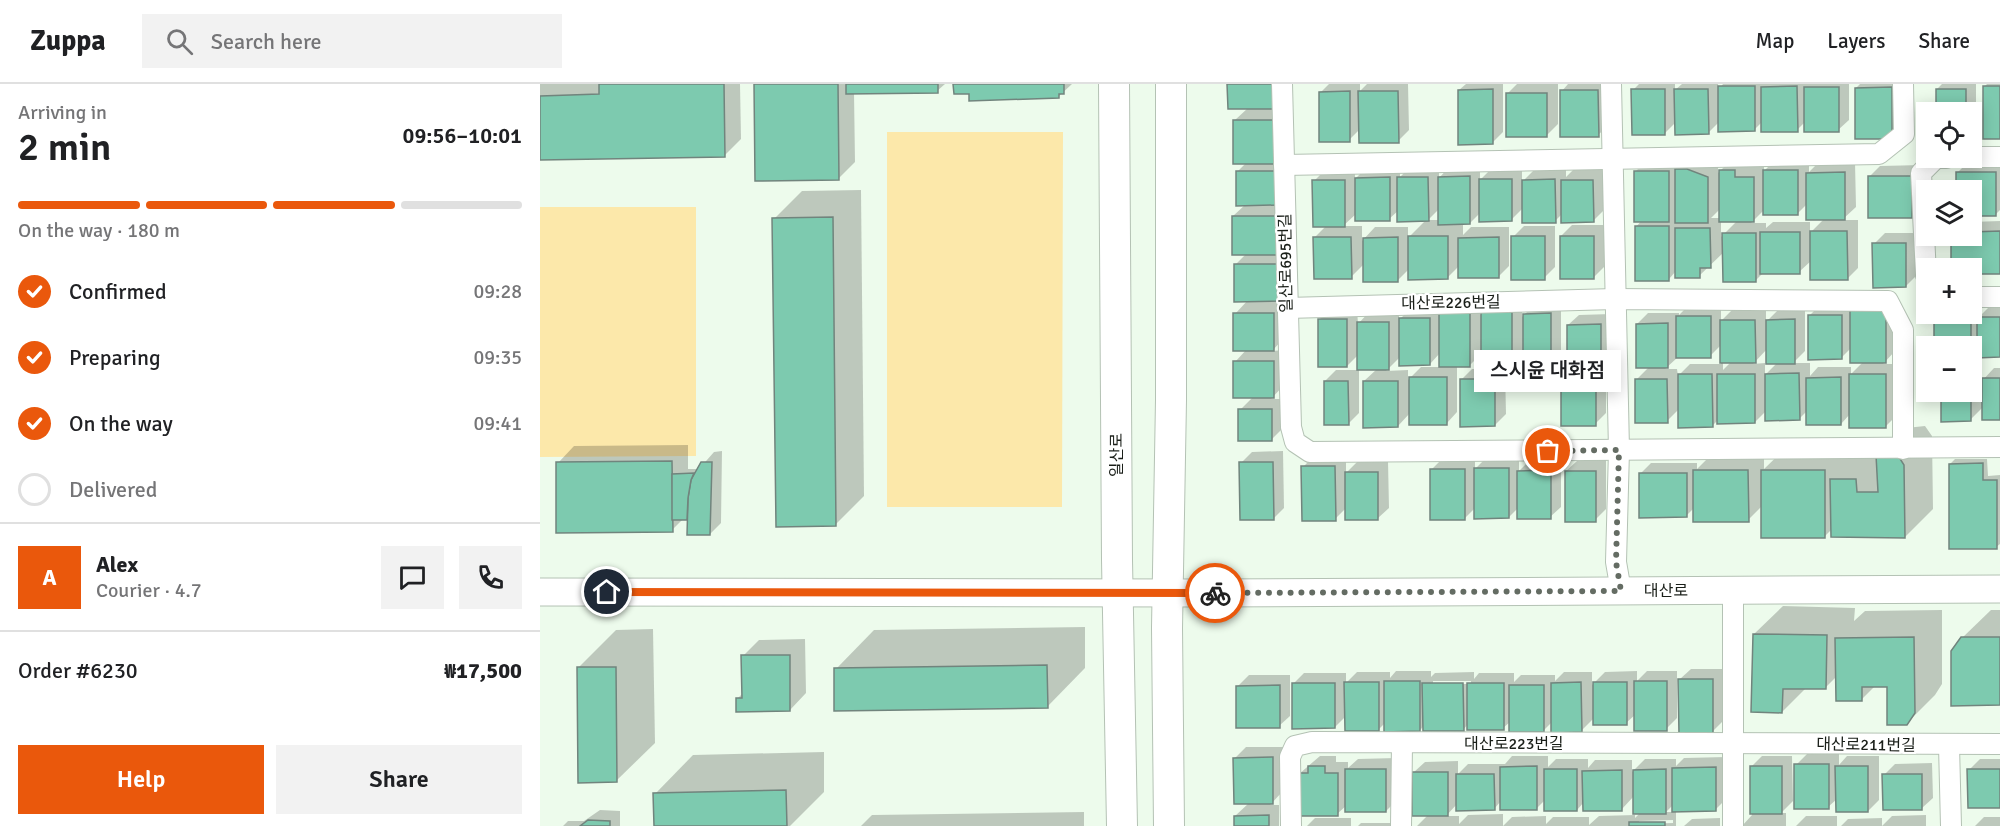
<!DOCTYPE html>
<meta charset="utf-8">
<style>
:root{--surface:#fff;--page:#f2f2f2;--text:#202124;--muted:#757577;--line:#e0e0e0;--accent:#ea580c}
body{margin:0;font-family:Signika,"Noto Sans KR",sans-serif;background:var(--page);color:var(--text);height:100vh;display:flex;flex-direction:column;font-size:22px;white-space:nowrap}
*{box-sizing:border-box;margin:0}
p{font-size:20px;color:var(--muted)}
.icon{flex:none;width:33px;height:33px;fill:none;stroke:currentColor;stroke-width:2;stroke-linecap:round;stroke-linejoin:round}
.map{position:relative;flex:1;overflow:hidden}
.details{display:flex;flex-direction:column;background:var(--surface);width:540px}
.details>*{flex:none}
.fabs{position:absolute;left:1376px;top:18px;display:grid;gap:12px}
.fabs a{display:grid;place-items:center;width:66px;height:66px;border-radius:0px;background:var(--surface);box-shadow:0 3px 15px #0003;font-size:30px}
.pin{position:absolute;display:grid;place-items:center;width:51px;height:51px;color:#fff;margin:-26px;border:3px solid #fff;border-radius:50%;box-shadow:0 2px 6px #0007}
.courier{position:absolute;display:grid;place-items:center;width:60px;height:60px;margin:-30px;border:4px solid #ea580c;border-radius:50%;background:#fff;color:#222;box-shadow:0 2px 8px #0007}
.bubble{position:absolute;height:42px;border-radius:0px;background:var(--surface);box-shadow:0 3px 15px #0003;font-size:20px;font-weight:600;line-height:42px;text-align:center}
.overview em{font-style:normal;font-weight:600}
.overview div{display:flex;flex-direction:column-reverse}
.overview{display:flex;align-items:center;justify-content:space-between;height:102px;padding:0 18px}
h1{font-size:39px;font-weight:600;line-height:45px}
.bar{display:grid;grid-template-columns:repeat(4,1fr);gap:9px 6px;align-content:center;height:72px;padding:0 18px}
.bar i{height:8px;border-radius:4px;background:var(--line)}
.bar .selected{background:var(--accent)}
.bar p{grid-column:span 4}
.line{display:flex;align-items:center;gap:15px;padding:0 18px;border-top:2px solid var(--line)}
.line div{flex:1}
.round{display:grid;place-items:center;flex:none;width:63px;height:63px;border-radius:0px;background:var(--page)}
ol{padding:0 18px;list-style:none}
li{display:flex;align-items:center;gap:18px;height:66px}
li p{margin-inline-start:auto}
li .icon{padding:6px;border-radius:50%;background:var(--accent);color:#fff;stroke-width:4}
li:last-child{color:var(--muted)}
li i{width:33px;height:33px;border:3px solid var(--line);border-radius:50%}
.button{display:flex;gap:12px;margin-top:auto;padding:12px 18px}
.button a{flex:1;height:69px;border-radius:0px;background:var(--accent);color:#fff;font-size:24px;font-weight:600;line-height:69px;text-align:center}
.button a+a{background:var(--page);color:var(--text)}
header{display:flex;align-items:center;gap:36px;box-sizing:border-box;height:84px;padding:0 30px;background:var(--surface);border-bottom:2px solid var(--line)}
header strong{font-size:28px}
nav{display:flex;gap:33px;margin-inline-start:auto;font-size:21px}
.search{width:420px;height:54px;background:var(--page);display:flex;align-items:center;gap:15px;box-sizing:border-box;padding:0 21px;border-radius:0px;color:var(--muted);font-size:22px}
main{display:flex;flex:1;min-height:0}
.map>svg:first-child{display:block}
.green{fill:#fce8aa}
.shadow{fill:#0003;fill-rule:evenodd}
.building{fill:#7dcaaf;stroke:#71847d;stroke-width:1.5}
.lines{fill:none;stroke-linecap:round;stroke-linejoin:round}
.street-casing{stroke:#b4c2b4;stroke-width:22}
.secondary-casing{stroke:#b4c2b4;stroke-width:29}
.primary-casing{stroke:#b4c2b4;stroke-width:32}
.street{stroke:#fff;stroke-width:20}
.secondary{stroke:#fff;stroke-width:27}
.primary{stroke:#fff;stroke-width:30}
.done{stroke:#646c63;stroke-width:6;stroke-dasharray:0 10.8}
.route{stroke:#ea580c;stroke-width:8}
.labels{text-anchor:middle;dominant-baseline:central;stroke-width:4.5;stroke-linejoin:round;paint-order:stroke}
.street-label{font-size:16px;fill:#1a1f19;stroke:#fff}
</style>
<header>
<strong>Zuppa</strong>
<div class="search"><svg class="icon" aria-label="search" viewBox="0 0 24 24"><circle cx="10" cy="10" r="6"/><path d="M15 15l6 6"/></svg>Search here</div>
<nav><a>Map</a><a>Layers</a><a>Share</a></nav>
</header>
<main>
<section class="details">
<div class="overview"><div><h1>2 min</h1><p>Arriving in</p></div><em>09:56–10:01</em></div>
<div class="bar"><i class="selected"></i><i class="selected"></i><i class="selected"></i><i></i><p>On the way · 180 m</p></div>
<ol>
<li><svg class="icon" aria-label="check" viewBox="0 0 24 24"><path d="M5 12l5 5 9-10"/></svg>Confirmed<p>09:28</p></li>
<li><svg class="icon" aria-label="check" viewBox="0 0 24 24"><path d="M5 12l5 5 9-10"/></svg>Preparing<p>09:35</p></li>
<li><svg class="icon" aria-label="check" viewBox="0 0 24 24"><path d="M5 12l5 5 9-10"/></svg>On the way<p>09:41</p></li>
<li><i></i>Delivered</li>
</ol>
<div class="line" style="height:108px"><b class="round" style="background:var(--accent);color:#fff">A</b><div><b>Alex</b><p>Courier · 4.7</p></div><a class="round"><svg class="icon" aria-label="chat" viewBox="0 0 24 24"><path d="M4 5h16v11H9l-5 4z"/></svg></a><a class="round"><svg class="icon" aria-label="phone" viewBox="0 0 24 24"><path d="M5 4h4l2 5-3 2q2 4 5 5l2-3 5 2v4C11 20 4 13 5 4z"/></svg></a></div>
<div class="line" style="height:78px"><div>Order #6230</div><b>₩17,500</b></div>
<div class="button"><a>Help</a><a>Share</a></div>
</section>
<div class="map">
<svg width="1460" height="742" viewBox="0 0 1460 742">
<rect width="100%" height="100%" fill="#edfbec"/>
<g class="green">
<polygon points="347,48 523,48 522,423 347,423"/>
<polygon points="0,123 156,123 156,372 0,373"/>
</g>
<g class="shadow">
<polygon points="0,0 200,0 201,55 185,71 0,75"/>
<polygon points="216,0 405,0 397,7 314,8 315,78 299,94"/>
<polygon points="415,0 532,0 518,13 431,8"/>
<polygon points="689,0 747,0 747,109 735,121 747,121 749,205 736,218 744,218 744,254 732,267 744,266 744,301 731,315 742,315 742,345 731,356 700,326 713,313 695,278 707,265 695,230 708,216 695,181 706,170 693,132 706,120 697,88 707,78 695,36 708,24"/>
<polygon points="789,0 820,0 820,7 827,0 868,0 869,46 858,57 820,45 809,56 781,8"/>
<polygon points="926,0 963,0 963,48 952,59 919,6"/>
<polygon points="977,0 1018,0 1018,40 1007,51 967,10"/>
<polygon points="1028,0 1069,0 1069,41 1058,51 1022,7"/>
<polygon points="1099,0 1135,0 1135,6 1142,0 1178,0 1179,5 1183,0 1309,0 1309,36 1298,46 1265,38 1257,46 1222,38 1214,46 1180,37 1168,49 1136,38 1125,49 1093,6"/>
<polygon points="1320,0 1362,0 1362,42 1351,53 1316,4"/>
<polygon points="1402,0 1436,0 1436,38 1431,44 1431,28 1397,28 1397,5"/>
<polygon points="1447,0 1460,0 1460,53 1445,2"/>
<path d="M1269,75V88L1279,78H1315L1316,123L1302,136H1318V184L1307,195L1272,176L1259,188L1223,189L1216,196L1184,168L1159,192L1136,187L1129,195L1096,143L1102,136L1095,88L1106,77L1178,82V89L1191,76H1206V83L1224,82V87L1235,76ZM1268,119L1285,134L1270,149V138H1233L1226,144V139H1211L1225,125L1258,129ZM1181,124V134H1171ZM1181,137H1197L1181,153Z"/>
<polygon points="1428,78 1460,78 1460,126 1456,130 1431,130 1431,106 1417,106 1417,89"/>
<polygon points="1382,81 1382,121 1371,132 1329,93 1340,82"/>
<path d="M910,82H940V96L951,85H982V98L994,86L1026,85V93L1033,86L1064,85V126L1053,137L1022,130L1015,137L984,123L971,136L941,128L930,139H923V151L931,143H969V182L958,193L920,181L907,194L870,184L858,196L824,180L811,193L775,153L787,141L774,97L785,86H815V95L827,83H860V93L870,83H899V94ZM899,125V136H888ZM859,126L886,136L868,154V143H835L822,157V142H803L816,130L849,135Z"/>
<polygon points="321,106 324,412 296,440 234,135 262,107"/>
<polygon points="1460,137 1460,188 1431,188 1431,184 1413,184 1413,152 1431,152 1431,138"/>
<polygon points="1032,141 1065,141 1065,182 1054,193 1021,152"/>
<polygon points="984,142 1015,142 1015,183 1004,194 973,153"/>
<polygon points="1345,149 1377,149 1377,191 1366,202 1334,160"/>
<path d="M1356,216V266L1343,280H1356V332L1345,343L1310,330L1301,340L1267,327L1259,335L1227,326L1215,338L1179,335L1172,342L1139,325L1127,337L1096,296L1109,283L1097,240L1108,229H1139V231L1148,222H1181V237L1192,226L1226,225V238L1239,225H1265V267L1253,279H1270V292L1278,283H1311V290L1324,277L1312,263L1301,274L1269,232L1280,221ZM1181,261V280H1150L1138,292L1137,285H1125L1138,273L1170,272ZM1228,264L1238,278L1225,291V279L1213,280ZM1183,278H1191L1183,286Z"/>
<path d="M940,218V231L953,218H982V233L995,220L1021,219V273L1010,284L985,267L971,281L942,269L930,281H917V328L907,339L870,329L858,342L824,297L837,285L819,270L807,282L779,236L790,225H817L818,240L829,228H859V236L871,224ZM900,269V283H881L868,296V286L846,287L861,272L890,280Z"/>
<polygon points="1449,223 1460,223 1460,272 1438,262 1431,270 1431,262 1395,262 1395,235 1401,230 1431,230 1431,224 1441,224 1441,231"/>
<polygon points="1071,230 1071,269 1060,280 1028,241 1039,231"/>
<polygon points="1431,282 1441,282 1441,298 1454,284 1460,284 1460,335 1444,322 1430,336 1402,336 1402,308 1431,308"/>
<polygon points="932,285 965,285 966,330 955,341 921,296"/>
<polygon points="1033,285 1066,285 1066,329 1055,340 1022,296"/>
<polygon points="796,286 819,286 819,329 808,340 785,297"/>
<polygon points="1385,342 1392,352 1393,425 1365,453 1292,445 1285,452 1222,422 1208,436 1155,423 1146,432 1100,390 1111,379 1157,379 1157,385 1171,371 1224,371 1224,385 1251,359 1312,358 1312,375 1320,368 1342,368 1366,344"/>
<polygon points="148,361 148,385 159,385 174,368 182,367 181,439 170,450 149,435 144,434 132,446 18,379 34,362"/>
<polygon points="743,367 744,424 733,435 701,379 712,368"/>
<polygon points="774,372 806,372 806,389 817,378 848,377 849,424 838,434 806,424 795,435 763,383"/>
<polygon points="979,373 979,387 989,377 1021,376 1021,423 1010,433 979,423 969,433 936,423 924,435 891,386 902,375 935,375 935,385 946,374"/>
<polygon points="1415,375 1447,375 1448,392 1460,391 1460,460 1456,463 1410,380"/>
<polygon points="1066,376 1066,425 1055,436 1026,387 1037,377"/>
<polygon points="1243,522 1315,524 1314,537 1325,527 1402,526 1402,600 1395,611 1366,640 1348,601 1336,601 1322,615 1297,592 1285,604 1266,604 1242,628 1214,550"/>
<polygon points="1451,526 1460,526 1460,620 1422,554"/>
<polygon points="545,543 545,584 507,623 296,585 334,546"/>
<polygon points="113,545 115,659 76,697 38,584 76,546"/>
<polygon points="265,555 266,609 250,626 197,615 203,609 203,572 219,556"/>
<polygon points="1151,585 1183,585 1183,637 1172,648 1140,595"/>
<path d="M856,587H891V593L895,589L934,588V595L939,589H974V598L981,591H1015V597L1024,588H1052V601L1065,588L1097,587V597L1107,587H1137V634L1126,645L1096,630L1086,639L1055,633L1041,647L1013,637L1004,646L970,638L963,644L928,640L923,646L884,642L880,646L845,639L839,645L806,632L795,643L753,600L764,589H806V599L817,588H850V594ZM893,597H931V600H893Z"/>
<polygon points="709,591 750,591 750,632 739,642 698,602"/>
<polygon points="706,663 743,663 743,707 730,721 739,721 739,742 695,742 695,732 709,719 695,674"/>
<polygon points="284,668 284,708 250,742 115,742 115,710 153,671"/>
<polygon points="1267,670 1299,670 1299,681 1307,672 1339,672 1339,716 1328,727 1297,715 1288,723 1256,681"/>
<polygon points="780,672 796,672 796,678 808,678 808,684 818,675 856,674 857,716 846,727 807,721 797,730 759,690"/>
<path d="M972,672H1008V683L1016,675H1048V684L1055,676H1092V688L1105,675H1136V682L1144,674L1186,673V715L1175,726H1136V742H963L972,733L1006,732V740L1013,733H1049V741L1059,732L1095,731V734L1101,728L1094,712L1082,725L1044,718L1037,726L1005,716L997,724L961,717L954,725L917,720L906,732H919V740L928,731L963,730V742H877L889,730L874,688L885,678L918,677V690L928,680H965ZM1134,720V728H1126ZM1133,736V739L1099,740V737Z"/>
<polygon points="1222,672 1252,672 1253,717 1241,729 1246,729 1246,742 1202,742 1212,731 1212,682"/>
<polygon points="1440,675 1460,675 1460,722 1429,686"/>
<polygon points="1392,679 1393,714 1382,724 1344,691 1355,680"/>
<polygon points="60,726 80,727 80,742 23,742 28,737 44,737"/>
<polygon points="544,728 544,742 321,742 332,731"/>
<polygon points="1386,731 1386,742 1301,742 1308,735 1342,734 1342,742 1352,732"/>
<polygon points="1266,732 1297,732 1297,742 1256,742"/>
<polygon points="1444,733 1460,733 1460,742 1435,742"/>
<polygon points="775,734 811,734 811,742 767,742"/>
<polygon points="1180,734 1180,742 1144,742 1152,735"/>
<polygon points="821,739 854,739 854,742 818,742"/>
</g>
<g class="building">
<polygon points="59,0 184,0 185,73 0,76 0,12 59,10"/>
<polygon points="214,0 298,0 299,96 215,97"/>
<polygon points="306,0 398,0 398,9 306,10"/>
<polygon points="413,0 524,0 524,10 519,10 519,14 429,17 429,10 414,10"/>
<polygon points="687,0 737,0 737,25 688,25"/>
<polygon points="1178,2 1215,2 1215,47 1178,48"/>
<polygon points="1257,2 1258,48 1221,48 1221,3"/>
<rect x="1443" y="2" width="17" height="53"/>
<rect x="1264" y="3" width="35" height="45"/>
<polygon points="1352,3 1352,55 1315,55 1315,4"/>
<polygon points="953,5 953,60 918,61 918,6"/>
<polygon points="1091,5 1125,5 1125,51 1092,51"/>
<polygon points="1134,5 1168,5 1169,50 1135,51"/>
<rect x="1396" y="5" width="30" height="23"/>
<polygon points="1020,6 1058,6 1059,53 1020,53"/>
<polygon points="810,7 810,58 779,58 779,8"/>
<polygon points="818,7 858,7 859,59 819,59"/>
<rect x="966" y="9" width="41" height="44"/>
<rect x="693" y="36" width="42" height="44"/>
<polygon points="1135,85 1147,85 1168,93 1168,139 1135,139"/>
<polygon points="1179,86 1195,86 1195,93 1214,93 1214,138 1179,138"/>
<rect x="1223" y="86" width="35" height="45"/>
<polygon points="696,87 737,87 737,121 696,122"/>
<rect x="1094" y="87" width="35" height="51"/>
<polygon points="1305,88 1305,136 1266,136 1266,89"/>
<polygon points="1416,88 1456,88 1456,132 1431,132 1431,106 1416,106"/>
<polygon points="930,92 930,140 898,141 898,93"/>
<rect x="1328" y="92" width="44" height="42"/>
<polygon points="850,93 850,137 815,137 815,94"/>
<polygon points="857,93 888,93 889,137 857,138"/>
<polygon points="939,95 972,95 972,137 939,138"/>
<polygon points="1015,95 1016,139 982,139 982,96"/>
<polygon points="772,96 805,96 805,143 773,143"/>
<polygon points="1021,96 1053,96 1054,138 1021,139"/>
<rect x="692" y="132" width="45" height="39"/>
<polygon points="293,133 296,442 236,443 232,134"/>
<rect x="1095" y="142" width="34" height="55"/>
<polygon points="1135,144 1170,144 1171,184 1160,184 1160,194 1135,194"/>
<polygon points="1270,147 1307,147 1308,196 1270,196"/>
<polygon points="1460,147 1460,190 1431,190 1431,184 1411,184 1411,152 1431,152 1431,148"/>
<rect x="1220" y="148" width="40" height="42"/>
<polygon points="1182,149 1216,149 1216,198 1183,198"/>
<polygon points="868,152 908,152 908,195 868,196"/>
<rect x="971" y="152" width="34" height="44"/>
<rect x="1020" y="152" width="34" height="43"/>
<polygon points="773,153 811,153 812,195 774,195"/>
<polygon points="858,153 858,198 823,198 823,154"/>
<polygon points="959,153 959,194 918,194 918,154"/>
<polygon points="1332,159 1366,159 1366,203 1333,204"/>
<polygon points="694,180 739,180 739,217 694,218"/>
<rect x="1310" y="226" width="36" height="53"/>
<rect x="899" y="228" width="31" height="55"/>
<rect x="941" y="228" width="31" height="54"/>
<rect x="693" y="229" width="41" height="38"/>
<polygon points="1011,229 1011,286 983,285 983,230"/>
<polygon points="1268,231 1302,231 1302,275 1268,276"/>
<rect x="1136" y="232" width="35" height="42"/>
<polygon points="1437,233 1460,233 1460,273 1437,274"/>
<polygon points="859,234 890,234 890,281 859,282"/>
<rect x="1394" y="234" width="37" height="28"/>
<rect x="778" y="235" width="29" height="48"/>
<polygon points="1255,235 1255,280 1226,280 1226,236"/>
<polygon points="1180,236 1215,236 1216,279 1180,279"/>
<rect x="817" y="238" width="32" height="48"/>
<polygon points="1128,239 1128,284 1096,284 1096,240"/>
<polygon points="1061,240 1061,281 1027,281 1027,241"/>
<rect x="693" y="277" width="41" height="37"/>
<polygon points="1259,289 1260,336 1225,337 1225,290"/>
<polygon points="1138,290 1172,290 1173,343 1138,344"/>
<polygon points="1177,290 1215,290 1215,339 1177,340"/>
<rect x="1309" y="290" width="37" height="54"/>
<rect x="869" y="293" width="38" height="48"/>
<polygon points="1301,293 1301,341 1266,341 1266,294"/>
<rect x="1442" y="294" width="18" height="42"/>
<polygon points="920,295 955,295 955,342 920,343"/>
<rect x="1021" y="295" width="35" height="47"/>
<polygon points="1095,295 1127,295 1128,339 1095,339"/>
<polygon points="784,297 808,297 809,341 784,341"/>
<polygon points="823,297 858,297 858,343 823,344"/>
<polygon points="1401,308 1431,308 1431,337 1401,338"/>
<rect x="698" y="325" width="34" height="32"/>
<polygon points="1357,370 1364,381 1365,454 1291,453 1290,395 1316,395 1317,408 1338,408 1336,371"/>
<polygon points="132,377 133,448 16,449 16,378"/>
<polygon points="161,378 172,378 170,451 147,451 148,414 151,396"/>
<polygon points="699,378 733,378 734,436 700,436"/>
<polygon points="1443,379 1443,396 1457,396 1457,465 1409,465 1409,380"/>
<polygon points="761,382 795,382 796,437 762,437"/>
<polygon points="934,384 969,384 969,434 934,435"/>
<rect x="890" y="385" width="35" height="51"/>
<polygon points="1011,386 1011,435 977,435 977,387"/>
<polygon points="1153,386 1208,386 1209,438 1153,438"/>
<rect x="1221" y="386" width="64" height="68"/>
<rect x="1025" y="387" width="31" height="51"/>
<rect x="805" y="388" width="33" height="48"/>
<polygon points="154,389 151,396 148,414 147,436 132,436 132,390"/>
<polygon points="1099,389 1147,389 1147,433 1099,434"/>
<polygon points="1213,550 1287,551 1286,605 1243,605 1242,629 1211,628"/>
<polygon points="1374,553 1375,629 1367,641 1347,641 1347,603 1322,603 1322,617 1296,617 1295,554"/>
<polygon points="1421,553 1460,553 1460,621 1411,622 1411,567"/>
<polygon points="201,571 250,571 250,627 196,628 196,614 202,614"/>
<polygon points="507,581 508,624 294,627 294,584"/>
<polygon points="37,583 76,583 77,698 38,699"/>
<polygon points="1138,595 1173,595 1173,650 1139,650"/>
<polygon points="844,597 880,597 880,647 844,648"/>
<rect x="1094" y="597" width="33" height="50"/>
<polygon points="804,598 839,598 839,647 805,647"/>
<polygon points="1041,598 1042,648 1011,649 1011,599"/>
<rect x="1053" y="598" width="34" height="43"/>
<polygon points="752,599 795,599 795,644 752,645"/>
<polygon points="882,599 923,599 924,647 883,647"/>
<rect x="927" y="599" width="37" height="47"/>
<polygon points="740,601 740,644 696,644 696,602"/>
<rect x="969" y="601" width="35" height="47"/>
<polygon points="733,673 733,720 694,720 693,674"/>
<rect x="1254" y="680" width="35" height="45"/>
<polygon points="768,682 785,682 785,689 798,689 798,732 758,732 758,689 768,689"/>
<polygon points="997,682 997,726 960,726 960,683"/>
<rect x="1210" y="682" width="32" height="48"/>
<polygon points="1295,682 1328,682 1328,728 1296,728"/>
<polygon points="1176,683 1176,727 1132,728 1132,684"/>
<rect x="805" y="685" width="41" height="43"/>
<rect x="1004" y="685" width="33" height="42"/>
<polygon points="1126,685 1126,730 1093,730 1093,686"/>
<polygon points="1427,685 1460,685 1460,724 1428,724"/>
<polygon points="1082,686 1082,727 1043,727 1042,687"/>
<rect x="872" y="688" width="36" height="44"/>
<polygon points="916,690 954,690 955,726 916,727"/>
<polygon points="1342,690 1382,690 1382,726 1343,726"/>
<polygon points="246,706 247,742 114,742 113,709"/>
<polygon points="729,731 729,742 694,742 694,732"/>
<polygon points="48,736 70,737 70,742 40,742"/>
<rect x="1089" y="738" width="36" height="4"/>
</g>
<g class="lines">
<g class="street-casing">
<g id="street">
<polyline points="742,0 751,343 755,358 770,368 1460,363"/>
<polyline points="1071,0 1079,366 1076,478 1081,507"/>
<polyline points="1431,73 1460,73"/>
<polyline points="744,81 1339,70 1364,50 1363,0"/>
<polyline points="1386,191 1381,89 1396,74 1406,74"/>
<polyline points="1431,213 1460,213"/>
<polyline points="747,224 1075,215 1348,217 1363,246 1363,365"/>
<polyline points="1409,661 1411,742"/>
<polyline points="751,742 750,673 755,662 772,658 1460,660"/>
<polyline points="861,742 862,660"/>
<polyline points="1193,742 1193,506"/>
</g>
</g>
<g class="secondary-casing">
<polyline id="secondary" points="0,508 665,509 1460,505"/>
</g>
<g class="primary-casing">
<g id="primary">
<polyline points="574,0 577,476 582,742"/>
<polyline points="629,742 627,544 631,316 631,0"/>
</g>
</g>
<use href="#street" class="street"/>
<use href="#secondary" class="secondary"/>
<use href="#primary" class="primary"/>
</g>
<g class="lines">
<polyline class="done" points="675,509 1081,507 1076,478 1079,366 1008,367"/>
<polyline class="route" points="67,508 675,509"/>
</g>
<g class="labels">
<g class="street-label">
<text transform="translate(746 179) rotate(-91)">일산로695번길</text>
<text transform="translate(911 219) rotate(-1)">대산로226번길</text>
<text transform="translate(577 371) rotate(-90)">일산로</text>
<text x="1126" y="507">대산로</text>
<text x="974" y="660">대산로223번길</text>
<text transform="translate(1326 661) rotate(1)">대산로211번길</text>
</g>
</g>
</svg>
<div class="fabs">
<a><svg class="icon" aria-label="locate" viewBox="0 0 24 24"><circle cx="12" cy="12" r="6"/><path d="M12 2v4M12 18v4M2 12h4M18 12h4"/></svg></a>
<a><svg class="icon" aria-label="layers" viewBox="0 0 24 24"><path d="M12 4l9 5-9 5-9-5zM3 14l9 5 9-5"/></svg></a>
<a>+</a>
<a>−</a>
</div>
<div class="pin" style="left:1008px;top:367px;background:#ea580c"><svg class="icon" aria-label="bag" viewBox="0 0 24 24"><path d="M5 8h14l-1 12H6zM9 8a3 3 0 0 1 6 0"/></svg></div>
<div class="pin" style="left:67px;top:508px;background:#1f2937"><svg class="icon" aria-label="home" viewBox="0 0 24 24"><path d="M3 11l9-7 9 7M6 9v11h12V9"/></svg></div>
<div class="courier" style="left:675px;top:509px"><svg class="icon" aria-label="bike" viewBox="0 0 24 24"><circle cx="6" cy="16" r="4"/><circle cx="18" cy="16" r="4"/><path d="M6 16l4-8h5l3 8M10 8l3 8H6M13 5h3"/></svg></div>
<div class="bubble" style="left:934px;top:266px;width:147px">스시윤 대화점</div>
</div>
</main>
